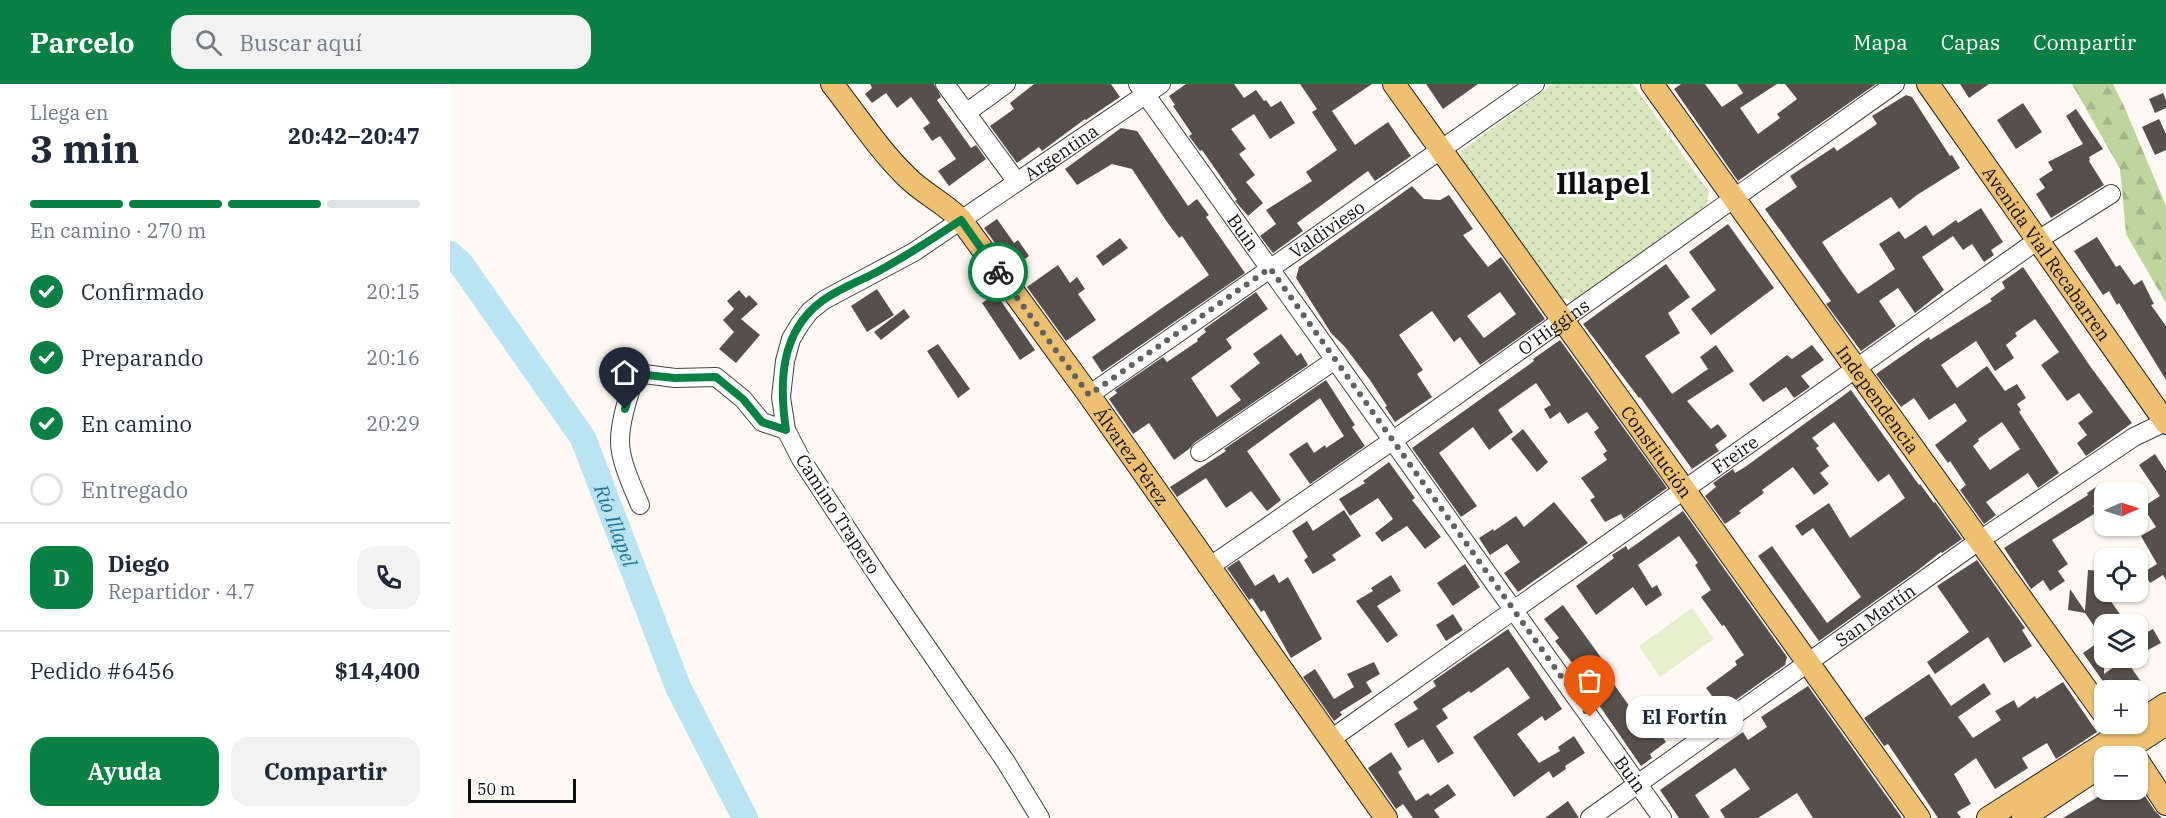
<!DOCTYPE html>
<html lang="es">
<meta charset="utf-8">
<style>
:root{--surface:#fff;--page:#f2f2f3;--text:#1f2937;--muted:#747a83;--line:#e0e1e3;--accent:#0b8043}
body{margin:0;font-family:"IBM Plex Serif",serif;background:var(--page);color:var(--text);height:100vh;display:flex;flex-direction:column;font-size:22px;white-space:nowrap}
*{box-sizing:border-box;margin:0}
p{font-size:20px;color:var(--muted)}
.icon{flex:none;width:33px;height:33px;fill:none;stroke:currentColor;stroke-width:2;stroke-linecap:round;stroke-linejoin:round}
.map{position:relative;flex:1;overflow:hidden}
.drawer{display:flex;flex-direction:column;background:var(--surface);width:450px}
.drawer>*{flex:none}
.needle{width:39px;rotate:87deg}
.fabs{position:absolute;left:1644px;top:398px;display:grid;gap:12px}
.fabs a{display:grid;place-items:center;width:54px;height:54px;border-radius:12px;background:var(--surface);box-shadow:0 2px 4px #0004;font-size:30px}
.scale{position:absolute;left:18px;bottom:15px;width:108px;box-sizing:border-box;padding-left:6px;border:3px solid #0f0f0f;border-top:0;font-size:16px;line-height:21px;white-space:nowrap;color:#0f0f0f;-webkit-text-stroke:4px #fff;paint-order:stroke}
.pin{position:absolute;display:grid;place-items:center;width:51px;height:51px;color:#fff;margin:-62px -26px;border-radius:50% 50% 50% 0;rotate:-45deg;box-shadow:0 0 6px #0007}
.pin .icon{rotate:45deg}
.courier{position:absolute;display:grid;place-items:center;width:60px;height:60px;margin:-30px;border:4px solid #0b8043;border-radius:50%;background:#fff;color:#222;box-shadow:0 2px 8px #0007}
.bubble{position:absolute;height:42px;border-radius:18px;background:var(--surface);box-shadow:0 2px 4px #0004;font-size:20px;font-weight:700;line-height:42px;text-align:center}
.overview em{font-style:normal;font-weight:700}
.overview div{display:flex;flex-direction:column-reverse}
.overview{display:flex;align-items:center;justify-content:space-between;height:102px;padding:0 30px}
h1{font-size:39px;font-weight:700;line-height:45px}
.bar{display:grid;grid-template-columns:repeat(4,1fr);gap:9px 6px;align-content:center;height:72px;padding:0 30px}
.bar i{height:8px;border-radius:4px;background:var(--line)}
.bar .selected{background:var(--accent)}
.bar p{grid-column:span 4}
.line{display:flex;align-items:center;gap:15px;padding:0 30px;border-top:2px solid var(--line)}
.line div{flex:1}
.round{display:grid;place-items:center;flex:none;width:63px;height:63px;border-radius:18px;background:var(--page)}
ol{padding:0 30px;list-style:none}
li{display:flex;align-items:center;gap:18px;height:66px}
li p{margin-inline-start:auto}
li .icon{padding:6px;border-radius:50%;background:var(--accent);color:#fff;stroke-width:4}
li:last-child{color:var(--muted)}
li i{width:33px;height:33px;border:3px solid var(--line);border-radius:50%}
.action{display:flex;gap:12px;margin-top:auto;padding:12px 30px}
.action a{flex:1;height:69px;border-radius:18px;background:var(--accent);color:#fff;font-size:24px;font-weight:700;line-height:69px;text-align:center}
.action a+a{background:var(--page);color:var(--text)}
header{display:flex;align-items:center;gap:36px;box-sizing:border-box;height:84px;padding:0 30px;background:var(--accent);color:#fff}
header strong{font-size:28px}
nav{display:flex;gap:33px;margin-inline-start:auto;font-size:21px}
.search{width:420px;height:54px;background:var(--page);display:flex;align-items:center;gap:15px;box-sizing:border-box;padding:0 21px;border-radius:18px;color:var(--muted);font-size:22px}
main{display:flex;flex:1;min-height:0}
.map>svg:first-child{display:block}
.forest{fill:url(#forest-firs)}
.park{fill:url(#park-dots)}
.pitch{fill:#e7efcf}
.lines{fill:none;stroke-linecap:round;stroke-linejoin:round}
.river{stroke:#bbe4f2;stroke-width:26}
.building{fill:#574f4c;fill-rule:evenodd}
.minor-casing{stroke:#424242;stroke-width:20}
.major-casing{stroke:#202020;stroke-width:24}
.minor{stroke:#fff;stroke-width:18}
.major{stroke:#eec172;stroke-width:22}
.done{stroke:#63615f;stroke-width:6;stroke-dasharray:0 10.8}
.route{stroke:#0b8043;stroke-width:8}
.labels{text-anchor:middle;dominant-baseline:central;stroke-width:6;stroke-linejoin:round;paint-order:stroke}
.street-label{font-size:18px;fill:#0f0f0f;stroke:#fff}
.water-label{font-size:20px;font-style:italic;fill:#217399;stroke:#fff}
.town-label{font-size:30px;font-weight:bold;fill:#0f0f0f;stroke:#fff}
</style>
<header>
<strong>Parcelo</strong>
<div class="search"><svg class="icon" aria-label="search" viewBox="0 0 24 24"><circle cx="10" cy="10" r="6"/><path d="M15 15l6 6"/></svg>Buscar aquí</div>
<nav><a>Mapa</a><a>Capas</a><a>Compartir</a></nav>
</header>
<main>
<section class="drawer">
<div class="overview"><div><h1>3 min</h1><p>Llega en</p></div><em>20:42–20:47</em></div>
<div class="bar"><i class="selected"></i><i class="selected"></i><i class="selected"></i><i></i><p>En camino · 270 m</p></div>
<ol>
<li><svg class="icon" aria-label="check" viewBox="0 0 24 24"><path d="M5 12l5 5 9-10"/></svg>Confirmado<p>20:15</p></li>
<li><svg class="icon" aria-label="check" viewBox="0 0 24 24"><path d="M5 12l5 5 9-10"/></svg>Preparando<p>20:16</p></li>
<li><svg class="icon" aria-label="check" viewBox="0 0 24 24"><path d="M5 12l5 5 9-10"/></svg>En camino<p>20:29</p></li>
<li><i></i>Entregado</li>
</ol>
<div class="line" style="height:108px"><b class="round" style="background:var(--accent);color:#fff">D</b><div><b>Diego</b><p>Repartidor · 4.7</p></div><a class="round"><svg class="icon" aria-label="phone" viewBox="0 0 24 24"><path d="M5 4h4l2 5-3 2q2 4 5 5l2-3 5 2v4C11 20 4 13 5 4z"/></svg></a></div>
<div class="line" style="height:78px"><div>Pedido #6456</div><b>$14,400</b></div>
<div class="action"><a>Ayuda</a><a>Compartir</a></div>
</section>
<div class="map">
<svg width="1716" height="734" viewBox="0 0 1716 734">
<defs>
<pattern id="forest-firs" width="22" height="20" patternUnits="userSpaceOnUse" patternTransform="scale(1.5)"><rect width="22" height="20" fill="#bed69e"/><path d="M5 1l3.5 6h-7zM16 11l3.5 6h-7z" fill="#a2b687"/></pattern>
<pattern id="park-dots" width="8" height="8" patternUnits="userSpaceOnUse" patternTransform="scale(1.5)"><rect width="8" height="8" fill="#d8e7be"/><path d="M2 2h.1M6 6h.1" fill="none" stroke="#b8c5a2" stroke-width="1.8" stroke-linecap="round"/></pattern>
</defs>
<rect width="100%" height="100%" fill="#fefaf3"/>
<polygon class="forest" points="1622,0 1663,0 1674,22 1716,122 1716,219 1676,150 1670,85"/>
<polygon class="park" points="1103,0 1183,0 1259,108 1256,122 1126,216 1108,214 1013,84 1011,67"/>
<polygon class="pitch" points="1242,524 1264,555 1210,593 1189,562"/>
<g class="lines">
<path class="river" id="s1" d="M0,170L11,180L133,354L228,603L295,734"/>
</g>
<g class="building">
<polygon points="420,0 484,0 491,13 487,16 521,64 526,61 536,75 499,102 488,87 506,75 490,52 482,57 473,44 480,39 461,13 447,24 436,9 422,19 415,10 422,4"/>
<polygon points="584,0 661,0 670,13 636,36 635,35 592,67 589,63 567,79 540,42 564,25 560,19"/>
<polygon points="736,0 784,0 794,14 806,6 814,17 816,16 821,23 831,17 845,39 820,55 804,30 781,45 796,65 789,70 805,91 796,98 813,119 798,132 785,117 787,116 752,66 750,67 739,52 742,50 723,22 725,21 719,12"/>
<polygon points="850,0 922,0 882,27 905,61 938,38 961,72 925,97 918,87 847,139 853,147 823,169 810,152 826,140 816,126 862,97 856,88 887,66 862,28 867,25"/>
<polygon points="976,0 1028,0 993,25"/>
<polygon points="1231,0 1255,0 1272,23 1293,9 1287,0 1327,0 1290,24 1308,50 1330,34 1327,30 1347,15 1335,0 1426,0 1288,97 1224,5"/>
<polygon points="1510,0 1539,0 1519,14"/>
<polygon points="1713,9 1716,16 1716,24 1705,29 1699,15"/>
<polygon points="1456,11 1462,13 1500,72 1502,71 1510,84 1467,111 1449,125 1441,113 1372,158 1392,188 1408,210 1445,185 1429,160 1449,147 1455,155 1476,141 1483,152 1506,136 1508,139 1531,124 1553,158 1541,166 1544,171 1534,178 1522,160 1513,166 1503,152 1472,173 1494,206 1465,229 1448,204 1429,217 1446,242 1411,267 1376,220 1381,217 1315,125 1347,103 1340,92 1384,63 1387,67 1427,40 1422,32"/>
<polygon points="1573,19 1592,48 1566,65 1547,36"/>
<polygon points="1626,25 1653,65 1639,73 1640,76 1639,77 1654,101 1601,134 1586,110 1595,104 1589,95 1603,86 1598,78 1633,60 1616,32"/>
<polygon points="1709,35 1716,50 1716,66 1705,71 1692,43"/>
<polygon points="671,44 687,47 738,122 747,115 759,131 756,133 795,189 652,288 642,273 759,191 732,152 729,154 717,138 682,85 662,80 627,101 615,85"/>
<path d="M962,102L974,115L990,116L999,111L1023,145L1013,151L1038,183L1051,173L1095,235L1030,281L1010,253L1004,258L982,227L949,251L973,286L967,290L982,313L945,338L935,323L937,322L920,296L895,263L881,249L846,194L849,183ZM1050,208L1066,230L1034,254L1017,232Z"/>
<polygon points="547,135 564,159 568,156 579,172 563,184 534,144"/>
<polygon points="1278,140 1324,204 1261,251 1241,225 1266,206 1239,168"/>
<polygon points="1647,153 1666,183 1670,181 1684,201 1692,196 1704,220 1701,221 1716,242 1716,296 1669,219 1667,221 1659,207 1653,211 1624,167"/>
<polygon points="670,154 678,164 653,182 646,172"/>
<polygon points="1216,180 1240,213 1218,229 1230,249 1195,272 1222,310 1258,285 1250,273 1266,261 1284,287 1237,317 1261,345 1268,340 1277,352 1265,361 1269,367 1242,385 1190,313 1189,314 1133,240"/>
<polygon points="608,181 620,199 627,193 635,205 628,210 646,236 616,257 577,203"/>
<path d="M1573,183L1640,282L1682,339L1636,372L1627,359L1637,351L1628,339L1643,328L1629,309L1617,317L1591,281L1609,268L1585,235L1565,249L1567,252L1556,261L1564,274L1545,287L1526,257L1491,281L1507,304L1537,282L1555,307L1567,300L1576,314L1567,320L1571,326L1569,328L1609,389L1588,404L1578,389L1536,418L1546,431L1534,440L1510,406L1516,401L1500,377L1498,379L1485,361L1517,337L1505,319L1479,336L1464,314L1451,323L1426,290L1479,253L1480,256L1542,217L1540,215L1555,204L1552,198ZM1552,338L1570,365L1540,386L1523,362L1529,357L1528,355Z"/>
<polygon points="427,205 444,231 417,248 401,222"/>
<polygon points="289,206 296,214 299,211 308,220 291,235 310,251 286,279 269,265 284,248 273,236 284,225 277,217"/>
<polygon points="806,208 818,225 776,255 782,264 741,294 767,333 791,316 780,302 810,279 803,270 831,250 847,272 851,269 858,281 744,359 739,365 724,376 699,339 683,350 659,315 667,309 665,306 713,273 717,278 748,257 747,255 756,248 754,245"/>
<polygon points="546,210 585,266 570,276 532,219"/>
<polygon points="454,225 460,233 431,256 424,248"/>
<polygon points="1110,256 1217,404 1174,435 1171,430 1155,438 1140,416 1145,413 1131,394 1157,376 1153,370 1157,367 1144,348 1149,344 1137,328 1118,340 1110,328 1100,335 1094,325 1101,321 1086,299 1048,326 1063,348 1039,366 1023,343 989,369 1027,422 1011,433 962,364 1084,277 1083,275"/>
<polygon points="488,260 520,305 508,314 477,267"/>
<polygon points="1362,261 1374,276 1351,292 1360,303 1344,314 1336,303 1313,318 1299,300 1337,271 1342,275"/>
<polygon points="876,296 905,341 902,343 915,362 860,400 839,370 857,358 864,369 875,361 876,364 894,352 870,314 797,367 831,416 817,427 801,407 776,424 756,394 727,413 720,403 776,367 774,365"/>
<polygon points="1401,306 1469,401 1470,400 1484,419 1485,418 1512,455 1492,469 1491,468 1467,487 1369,557 1308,472 1322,462 1377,539 1411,513 1363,444 1352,452 1345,442 1379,419 1400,454 1455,414 1439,390 1428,398 1384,338 1362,354 1369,362 1366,364 1379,382 1370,389 1379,400 1364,411 1343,383 1312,406 1314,409 1289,427 1291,429 1275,440 1255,412 1266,403 1263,399 1283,385 1285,389 1295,383"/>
<polygon points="1073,345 1098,378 1087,388 1061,355"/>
<polygon points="1705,370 1716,387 1716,496 1713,491 1700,499 1694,488 1707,480 1691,452 1706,443 1693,423 1710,412 1689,381"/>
<polygon points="939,378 965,414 962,416 991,453 975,465 957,442 932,458 925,449 943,435 928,414 900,432 889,415 915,399 913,397"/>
<polygon points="1649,401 1654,409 1654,414 1643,422 1647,428 1602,456 1618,480 1608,487 1615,497 1600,507 1593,496 1581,505 1554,464 1638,411 1637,409"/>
<polygon points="1104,418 1138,459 1068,508 1054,489 1070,478 1057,460 1040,471 1029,454 1043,445 1044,447 1066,432 1074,443"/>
<polygon points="894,426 911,452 882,471 886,476 863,490 854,476 858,473 842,447 857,437 863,447"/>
<polygon points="1233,427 1337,573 1335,581 1259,635 1249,621 1262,612 1256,604 1287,581 1285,577 1294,571 1274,541 1272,542 1251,513 1261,506 1245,481 1248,479 1229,452 1188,481 1202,504 1207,501 1212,511 1196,522 1183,503 1146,531 1126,502 1164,474 1162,471 1176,462 1178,466"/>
<polygon points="789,476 805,502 824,490 829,499 838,493 872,555 841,574 814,526 811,528 802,514 799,516 777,484"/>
<polygon points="1527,476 1575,544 1572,546 1582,562 1554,579 1538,553 1485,590 1477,578 1519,548 1487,502"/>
<polygon points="1015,480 1030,503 1003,522 987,499"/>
<polygon points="1638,486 1654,487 1654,507 1661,507 1660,516 1677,540 1654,540 1654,590 1675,575 1697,606 1659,606 1633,569 1653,555 1635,529 1618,526 1620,505 1635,527"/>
<polygon points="941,491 951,507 927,522 948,551 937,559 906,517 923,507 921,504"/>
<polygon points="1113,521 1160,586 1156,589 1187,633 1203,621 1212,633 1203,640 1216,658 1200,670 1202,674 1191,682 1138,605 1144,601 1127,577 1123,580 1105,557 1109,554 1094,535"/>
<polygon points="1003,530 1013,546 996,557 986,541"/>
<polygon points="1058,545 1112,625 1095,637 1092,632 1067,650 1089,679 1110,667 1108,663 1124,652 1135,669 1115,682 1116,685 1103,694 1099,687 1064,713 1023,653 1080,614 1058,583 1021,609 1019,607 992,625 998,634 986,642 1004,669 988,679 973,655 958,664 944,640 968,625 963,618 986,602 983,597"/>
<polygon points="1703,545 1711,559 1698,566 1690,552"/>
<polygon points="924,578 930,590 916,598 922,608 890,628 892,631 884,637 853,593 865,585 884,615 904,603 897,590"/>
<polygon points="1479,590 1501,622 1534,599 1541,610 1508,633 1523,654 1551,636 1545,627 1564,616 1568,624 1585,612 1586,615 1613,598 1647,648 1606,675 1597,659 1572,674 1578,684 1545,705 1526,674 1504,690 1521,720 1507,728 1511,734 1488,734 1438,660 1434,662 1414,634"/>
<polygon points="1358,602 1452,734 1363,734 1347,709 1308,734 1275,734 1270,726 1300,705 1285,684 1245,711 1260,734 1229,734 1210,706 1293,648 1298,656 1317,643 1311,633"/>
<polygon points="941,668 952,685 948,688 966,717 978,709 980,712 998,700 1006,711 984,726 990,734 963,734 953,720 946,725 918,684"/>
<polygon points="1661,705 1690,705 1705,727 1712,734 1613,734"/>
<polygon points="1118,717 1129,734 1095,734"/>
</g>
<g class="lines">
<g class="minor-casing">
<g id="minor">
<polyline points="495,0 567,98"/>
<path id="s2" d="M688,0L1212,734"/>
<polyline points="516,29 556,0"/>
<path id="s3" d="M639,311L1085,0"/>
<polyline points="750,368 885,276"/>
<path d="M190,421C183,404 170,377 170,358C170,335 179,311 186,289L225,294L266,293L293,315L312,338L336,346"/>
<path id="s4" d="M759,483L952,350L1445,0"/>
<path id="s5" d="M881,655L1588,156L1661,110"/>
<path id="s6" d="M590,734L556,678L432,498L351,375L336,346L331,313L335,277L341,255L350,240L360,227L374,216L464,168L711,0"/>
<path id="s7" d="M1140,734L1530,456L1684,353L1715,338"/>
</g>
</g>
<g class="major-casing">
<g id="major">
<path id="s8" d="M382,0C406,30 428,65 456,92C472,109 495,119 511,136L639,311L936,734"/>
<path id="s9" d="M944,0L1469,734"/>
<path id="s10" d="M1202,0L1654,630"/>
<path id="s11" d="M1478,0L1716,339"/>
<polyline points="1688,638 1716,620"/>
<polyline points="1667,672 1716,640"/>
<polyline points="1688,677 1716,720"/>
<polyline points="1538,734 1687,639"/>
<polyline points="1573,734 1654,680"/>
</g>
</g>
<use href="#minor" class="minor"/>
<use href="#major" class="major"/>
</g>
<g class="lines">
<polyline class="done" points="548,188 639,311 820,184 1140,633"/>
<path class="route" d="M175,325L186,290L225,294L266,293L293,315L312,338L336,346C329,299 330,248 372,217C387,206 405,199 421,191C452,175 481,156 511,136L548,188"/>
</g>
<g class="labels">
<g class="street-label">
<text stroke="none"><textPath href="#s6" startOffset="888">Argentina</textPath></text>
<text stroke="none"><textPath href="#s3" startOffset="290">Valdivieso</textPath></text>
<text stroke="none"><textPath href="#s2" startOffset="182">Buin</textPath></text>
<text stroke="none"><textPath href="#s11" startOffset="207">Avenida Vial Recabarren</textPath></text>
<text stroke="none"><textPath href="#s4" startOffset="420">O'Higgins</textPath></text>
<text stroke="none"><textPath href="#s10" startOffset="388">Independencia</textPath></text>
<text stroke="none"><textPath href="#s9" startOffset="452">Constitución</textPath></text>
<text stroke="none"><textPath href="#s5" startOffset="494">Freire</textPath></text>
<text stroke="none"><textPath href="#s8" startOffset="480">Álvarez Pérez</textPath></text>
<text transform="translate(388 430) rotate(57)">Camino Trapero</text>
<text stroke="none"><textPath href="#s7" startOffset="350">San Martín</textPath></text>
<text stroke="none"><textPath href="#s2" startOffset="848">Buin</textPath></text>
</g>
<g class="water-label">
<text stroke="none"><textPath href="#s1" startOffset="321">Río Illapel</textPath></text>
</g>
<g class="town-label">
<text x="1153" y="98">Illapel</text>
</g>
</g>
</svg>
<div class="fabs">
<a><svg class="needle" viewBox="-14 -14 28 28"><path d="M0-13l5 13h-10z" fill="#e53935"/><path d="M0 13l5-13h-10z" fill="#747a83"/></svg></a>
<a><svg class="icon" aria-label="locate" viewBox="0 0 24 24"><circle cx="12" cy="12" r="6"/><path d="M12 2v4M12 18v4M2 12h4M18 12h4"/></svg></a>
<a><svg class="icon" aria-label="layers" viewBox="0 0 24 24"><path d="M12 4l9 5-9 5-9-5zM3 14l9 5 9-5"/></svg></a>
<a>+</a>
<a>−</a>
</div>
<div class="scale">50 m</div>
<div class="pin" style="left:1140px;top:633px;background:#ea580c"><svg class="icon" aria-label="bag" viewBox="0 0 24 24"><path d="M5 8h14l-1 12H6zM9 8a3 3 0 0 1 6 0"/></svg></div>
<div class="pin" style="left:175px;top:325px;background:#1f2937"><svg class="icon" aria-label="home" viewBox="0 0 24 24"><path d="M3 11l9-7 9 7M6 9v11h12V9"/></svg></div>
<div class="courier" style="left:548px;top:188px"><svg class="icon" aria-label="bike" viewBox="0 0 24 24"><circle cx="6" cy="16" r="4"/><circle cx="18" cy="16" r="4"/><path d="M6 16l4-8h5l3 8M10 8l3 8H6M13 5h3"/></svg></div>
<div class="bubble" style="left:1176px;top:612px;width:117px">El Fortín</div>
</div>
</main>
